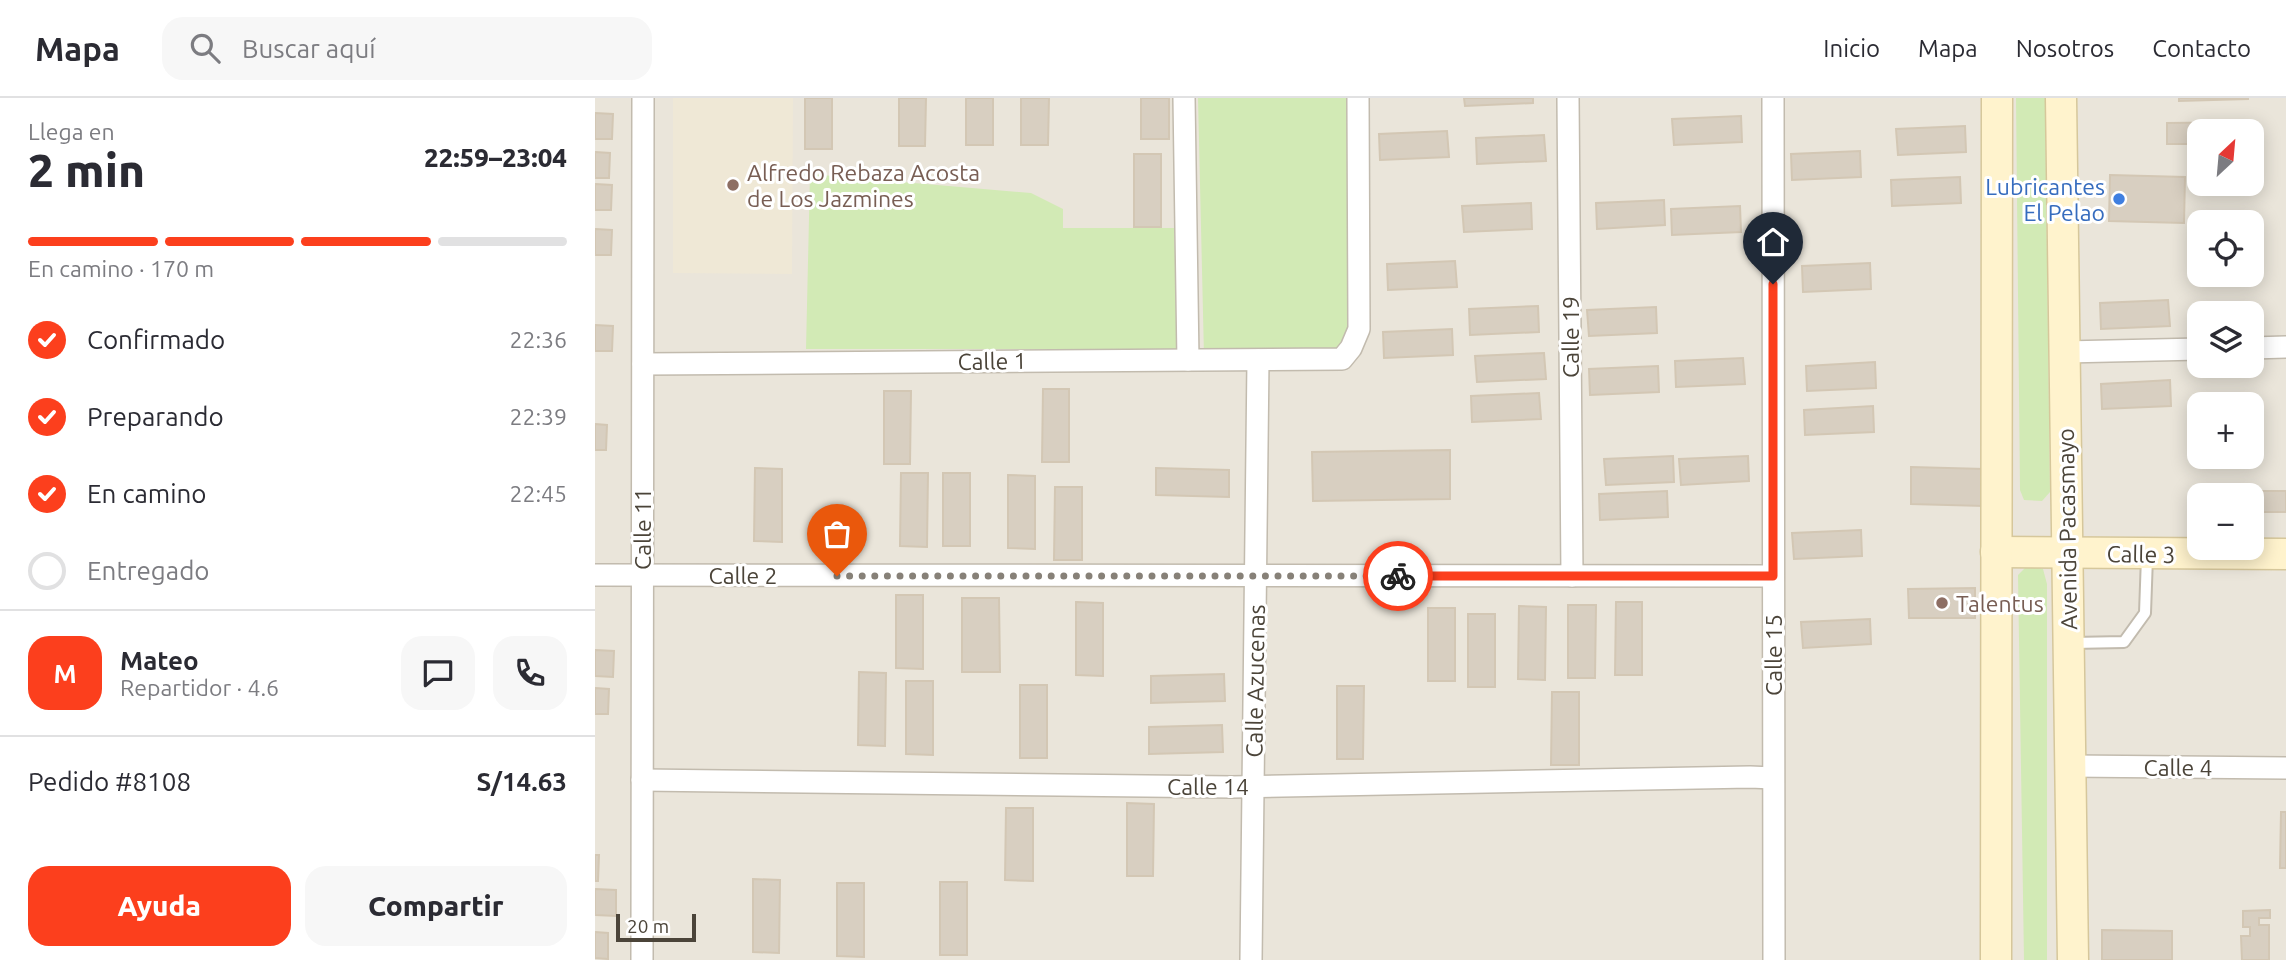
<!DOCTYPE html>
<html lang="es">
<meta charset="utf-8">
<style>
:root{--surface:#fff;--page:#f7f7f7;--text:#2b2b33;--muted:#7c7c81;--line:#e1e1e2;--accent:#fc3f1d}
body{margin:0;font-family:Ubuntu,sans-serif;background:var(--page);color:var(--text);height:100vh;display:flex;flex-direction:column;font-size:26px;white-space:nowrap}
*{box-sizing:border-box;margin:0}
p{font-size:23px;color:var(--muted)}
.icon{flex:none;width:38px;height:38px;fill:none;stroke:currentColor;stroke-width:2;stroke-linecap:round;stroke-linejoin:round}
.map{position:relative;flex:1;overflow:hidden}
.sheet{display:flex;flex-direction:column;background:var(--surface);width:595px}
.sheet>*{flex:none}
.needle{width:46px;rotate:26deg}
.tools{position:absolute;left:1592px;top:21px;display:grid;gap:14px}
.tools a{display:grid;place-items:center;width:77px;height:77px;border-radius:14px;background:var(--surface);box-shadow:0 4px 18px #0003;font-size:35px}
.scale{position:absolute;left:21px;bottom:18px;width:80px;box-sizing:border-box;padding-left:7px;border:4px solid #4b4439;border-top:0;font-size:19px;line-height:24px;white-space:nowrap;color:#4b4439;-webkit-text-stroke:5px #fff;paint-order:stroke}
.pin{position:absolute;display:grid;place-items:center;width:60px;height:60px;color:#fff;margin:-72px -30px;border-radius:50% 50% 50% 0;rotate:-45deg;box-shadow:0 0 7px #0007}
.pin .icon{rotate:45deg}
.courier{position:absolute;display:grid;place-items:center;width:70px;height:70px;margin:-35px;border:5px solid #fc3f1d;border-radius:50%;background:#fff;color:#222;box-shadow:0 2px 9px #0007}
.overview em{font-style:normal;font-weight:800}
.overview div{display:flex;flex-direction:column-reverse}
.overview{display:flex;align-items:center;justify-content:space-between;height:119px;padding:0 28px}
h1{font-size:46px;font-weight:800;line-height:52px}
.bar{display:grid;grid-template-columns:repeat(4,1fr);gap:10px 7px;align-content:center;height:84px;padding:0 28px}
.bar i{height:9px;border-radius:5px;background:var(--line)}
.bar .active{background:var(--accent)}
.bar p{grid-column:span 4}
.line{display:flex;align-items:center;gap:18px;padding:0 28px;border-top:2px solid var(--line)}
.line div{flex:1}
.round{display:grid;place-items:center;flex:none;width:74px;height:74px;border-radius:21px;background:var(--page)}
ol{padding:0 28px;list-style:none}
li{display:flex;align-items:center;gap:21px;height:77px}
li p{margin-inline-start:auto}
li .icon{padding:7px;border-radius:50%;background:var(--accent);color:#fff;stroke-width:4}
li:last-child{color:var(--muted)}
li i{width:38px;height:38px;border:4px solid var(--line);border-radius:50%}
.action{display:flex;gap:14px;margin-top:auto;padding:14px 28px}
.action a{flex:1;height:80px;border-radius:21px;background:var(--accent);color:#fff;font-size:28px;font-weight:800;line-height:80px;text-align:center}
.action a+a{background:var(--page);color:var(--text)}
header{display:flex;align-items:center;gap:42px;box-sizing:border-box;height:98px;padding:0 35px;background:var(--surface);border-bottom:2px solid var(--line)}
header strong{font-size:33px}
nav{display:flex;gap:38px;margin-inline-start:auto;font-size:24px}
.search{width:490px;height:63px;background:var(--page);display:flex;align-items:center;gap:18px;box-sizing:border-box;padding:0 24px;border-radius:21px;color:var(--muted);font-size:26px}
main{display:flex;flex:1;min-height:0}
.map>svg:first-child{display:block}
.residential{fill:#eae5da;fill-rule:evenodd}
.education{fill:#efe8d6}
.green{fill:#d2eab5}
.building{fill:#d8cfc1;stroke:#d3c7b4;stroke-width:2}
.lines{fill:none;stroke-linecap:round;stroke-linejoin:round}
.lane-casing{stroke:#c2bbae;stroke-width:14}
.street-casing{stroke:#c2bbae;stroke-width:24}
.secondary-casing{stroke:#d6c79b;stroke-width:33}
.lane{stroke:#fff;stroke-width:10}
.street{stroke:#fff;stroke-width:21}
.secondary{stroke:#fff3cd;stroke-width:30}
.done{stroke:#878178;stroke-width:7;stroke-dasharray:0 12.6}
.route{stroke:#fc3f1d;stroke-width:9}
.education-dot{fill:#8d6e63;stroke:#fff;stroke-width:2.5}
.shop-dot{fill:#3f7fe0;stroke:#fff;stroke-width:2.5}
.labels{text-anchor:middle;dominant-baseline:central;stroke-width:6;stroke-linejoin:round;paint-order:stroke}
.education-label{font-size:23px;fill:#785e54;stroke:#fff;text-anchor:start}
.shop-label{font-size:23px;fill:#366cbe;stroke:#fff;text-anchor:end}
.street-label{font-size:23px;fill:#4b4439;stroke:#fff}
</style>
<header>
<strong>Mapa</strong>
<div class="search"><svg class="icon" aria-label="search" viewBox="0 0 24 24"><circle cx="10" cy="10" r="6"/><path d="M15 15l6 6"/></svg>Buscar aquí</div>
<nav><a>Inicio</a><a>Mapa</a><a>Nosotros</a><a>Contacto</a></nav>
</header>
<main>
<section class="sheet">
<div class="overview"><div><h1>2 min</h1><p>Llega en</p></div><em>22:59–23:04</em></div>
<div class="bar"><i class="active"></i><i class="active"></i><i class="active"></i><i></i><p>En camino · 170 m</p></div>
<ol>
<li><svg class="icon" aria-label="check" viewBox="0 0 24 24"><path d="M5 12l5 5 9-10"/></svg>Confirmado<p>22:36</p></li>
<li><svg class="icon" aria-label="check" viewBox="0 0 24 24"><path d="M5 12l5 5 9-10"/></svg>Preparando<p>22:39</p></li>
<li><svg class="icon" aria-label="check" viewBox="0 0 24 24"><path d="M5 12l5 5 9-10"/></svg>En camino<p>22:45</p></li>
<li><i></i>Entregado</li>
</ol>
<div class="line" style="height:126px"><b class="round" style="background:var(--accent);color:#fff">M</b><div><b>Mateo</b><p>Repartidor · 4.6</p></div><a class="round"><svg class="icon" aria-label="chat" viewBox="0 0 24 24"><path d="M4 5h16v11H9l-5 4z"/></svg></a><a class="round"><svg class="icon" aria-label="phone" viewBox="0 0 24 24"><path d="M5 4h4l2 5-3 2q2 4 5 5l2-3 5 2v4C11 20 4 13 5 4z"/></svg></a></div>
<div class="line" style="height:91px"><div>Pedido #8108</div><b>S/14.63</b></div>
<div class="action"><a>Ayuda</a><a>Compartir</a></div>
</section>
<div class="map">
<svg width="1691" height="862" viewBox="0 0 1691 862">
<rect width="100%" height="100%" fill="#f6f3ec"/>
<path class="residential" d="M0,0H1691V862H0ZM1605,33H1657V86H1605ZM1605,124H1657V177H1605ZM1605,215H1657V268H1605ZM1605,306H1657V359H1605ZM1605,397H1657V450H1605Z"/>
<polygon class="education" points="78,0 198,0 197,176 78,175"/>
<g class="green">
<polygon points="603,0 753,0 755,229 749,244 741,253 609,258"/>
<polygon points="1421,0 1450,0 1455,394 1447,403 1429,402 1425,392"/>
<polygon points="215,76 436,95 468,111 468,130 579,130 584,251 211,251"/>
<polygon points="1432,468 1448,471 1452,486 1452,862 1429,862 1423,477"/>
</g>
<g class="building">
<rect x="210" y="0" width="27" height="51"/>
<polygon points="304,0 331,0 330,48 304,48"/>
<rect x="371" y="0" width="27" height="47"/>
<polygon points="426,0 454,0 453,47 426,47"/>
<rect x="546" y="0" width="28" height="41"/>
<polygon points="869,0 938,0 938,5 870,8"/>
<polygon points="1584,0 1653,0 1653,1 1584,3"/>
<polygon points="0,15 18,16 17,41 0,41"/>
<polygon points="1146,18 1147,44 1079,47 1077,21"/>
<polygon points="1660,24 1660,45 1657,45 1657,33 1605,33 1605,46 1572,46 1572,25"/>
<polygon points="1370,28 1371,54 1303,57 1301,31"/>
<polygon points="852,33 854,59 785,62 784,36"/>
<polygon points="949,37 951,63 882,66 881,40"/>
<polygon points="1265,53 1266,79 1197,82 1196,56"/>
<polygon points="0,54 15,55 14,80 0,80"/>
<rect x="539" y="56" width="27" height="73"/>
<polygon points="1515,77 1590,79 1589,125 1514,123"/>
<polygon points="1365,79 1366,105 1297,108 1296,82"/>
<polygon points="0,86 17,87 16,112 0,112"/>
<polygon points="1069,102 1070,127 1002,131 1001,105"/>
<polygon points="936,105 937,131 869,134 867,108"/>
<polygon points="1145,108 1146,134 1077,137 1076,111"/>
<polygon points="0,131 17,132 16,157 0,157"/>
<polygon points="860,163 862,189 793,192 792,166"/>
<polygon points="1275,165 1276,191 1208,194 1207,168"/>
<polygon points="1573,202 1575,228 1506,231 1505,205"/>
<polygon points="943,208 944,234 875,237 874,211"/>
<polygon points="1061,209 1062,235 994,238 992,212"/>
<polygon points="0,227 18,228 17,253 0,253"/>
<polygon points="857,231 858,257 789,260 788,234"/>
<polygon points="949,255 951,281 882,284 880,258"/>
<polygon points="1148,260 1150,286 1081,289 1080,263"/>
<polygon points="1280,264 1281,290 1212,293 1211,268"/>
<polygon points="1063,268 1064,294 995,297 994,271"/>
<polygon points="1575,282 1576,308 1507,311 1506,286"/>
<polygon points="448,291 474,291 474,364 447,364"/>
<polygon points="289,293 316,293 315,366 289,366"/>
<polygon points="944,295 946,321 877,324 876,298"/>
<polygon points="1278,308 1279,334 1210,337 1209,312"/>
<polygon points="0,326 12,327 11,352 0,352"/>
<polygon points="855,352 855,401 718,403 717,354"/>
<polygon points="1078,358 1079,384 1011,387 1009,361"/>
<polygon points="1153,358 1154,383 1086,387 1084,361"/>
<polygon points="1316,369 1389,371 1389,408 1316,406"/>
<polygon points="160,370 187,371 187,444 159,443"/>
<polygon points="561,370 634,372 634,399 561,397"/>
<polygon points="306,375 333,375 332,449 305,448"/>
<rect x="348" y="375" width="27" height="73"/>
<polygon points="413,377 440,378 440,451 413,450"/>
<polygon points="460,389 487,389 487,462 459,462"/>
<polygon points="1072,393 1073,419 1005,422 1004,396"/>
<polygon points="1615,393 1691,393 1691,414 1657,414 1657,397 1615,397"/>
<polygon points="1266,432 1267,458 1199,461 1197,435"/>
<polygon points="1380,490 1380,520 1314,520 1313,491"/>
<polygon points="301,497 328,497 328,571 301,570"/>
<polygon points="367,500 404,500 405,574 367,574"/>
<polygon points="481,504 508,505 508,578 481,577"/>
<polygon points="1021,504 1047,504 1047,577 1020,577"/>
<polygon points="973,507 1001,507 1000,580 973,580"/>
<polygon points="924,508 951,509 950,582 923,581"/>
<rect x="833" y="510" width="27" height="73"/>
<rect x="873" y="516" width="27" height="73"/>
<polygon points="1275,521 1276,546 1208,550 1206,524"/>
<polygon points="0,552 19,553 18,579 0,578"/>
<polygon points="264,574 291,575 290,648 263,647"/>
<polygon points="629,576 630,603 556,605 556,578"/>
<polygon points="311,583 338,583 338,657 311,656"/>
<rect x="425" y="587" width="27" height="73"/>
<polygon points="742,588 769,588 768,661 742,661"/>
<polygon points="0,590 14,591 13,616 0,616"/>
<polygon points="957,594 984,594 984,667 956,667"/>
<polygon points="627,627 628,654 554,656 554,629"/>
<polygon points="532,705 559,706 558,778 532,778"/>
<polygon points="411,710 438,710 438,783 410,782"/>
<polygon points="1686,714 1691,714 1691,770 1685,770"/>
<polygon points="0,757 4,757 3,783 0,783"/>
<polygon points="158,781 185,782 184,855 158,854"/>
<rect x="345" y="784" width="27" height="73"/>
<polygon points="242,785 269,785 269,859 242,858"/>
<polygon points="0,791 21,792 21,818 0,817"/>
<polygon points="1675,812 1675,820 1664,820 1664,827 1674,827 1674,862 1647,862 1646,838 1655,838 1655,829 1648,829 1648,813"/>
<polygon points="1507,832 1577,833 1577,862 1507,862"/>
<polygon points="0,834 13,835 13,861 0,860"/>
</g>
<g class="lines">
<g class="lane-casing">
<polyline id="lane" points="1477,545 1529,544 1550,515 1552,459"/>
</g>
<g class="street-casing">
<g id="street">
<polyline points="589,0 593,262"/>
<polyline points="973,0 977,478"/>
<polyline points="1178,0 1179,862"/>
<polyline points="1657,250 1691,249"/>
<polyline points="1470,254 1605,251"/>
<polyline points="48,266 747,261 756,250 764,231 763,0"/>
<polyline points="0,477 1178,478"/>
<polyline points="1475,668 1691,670"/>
<polyline points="47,682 637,689 1155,679 1178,680"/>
<polyline points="47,862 48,0"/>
<polyline points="656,862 663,262"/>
</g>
</g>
<g class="secondary-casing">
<g id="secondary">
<polyline points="1466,0 1478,862"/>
<polyline points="1401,454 1691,456"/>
<polyline points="1401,862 1402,0"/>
</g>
</g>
<use href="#lane" class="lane"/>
<use href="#street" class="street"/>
<use href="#secondary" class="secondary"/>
</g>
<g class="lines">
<polyline class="done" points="242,478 803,478"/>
<polyline class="route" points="803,478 1178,478 1178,186"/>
</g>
<g class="education-dot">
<circle cx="138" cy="87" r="7"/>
<circle cx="1347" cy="505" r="7"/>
</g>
<circle class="shop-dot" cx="1524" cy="101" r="7"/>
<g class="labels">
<g class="education-label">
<text x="152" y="74">Alfredo Rebaza Acosta<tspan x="152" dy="26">de Los Jazmines</tspan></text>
<text x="1361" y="505">Talentus</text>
</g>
<g class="shop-label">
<text x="1510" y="88">Lubricantes<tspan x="1510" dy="26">El Pelao</tspan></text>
</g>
<g class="street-label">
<text transform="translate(975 239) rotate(-90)">Calle 19</text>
<text transform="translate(397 263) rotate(-1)">Calle 1</text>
<text transform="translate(47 431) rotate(-90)">Calle 11</text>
<text transform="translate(1472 431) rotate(-91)">Avenida Pacasmayo</text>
<text transform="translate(1546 456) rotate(1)">Calle 3</text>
<text x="148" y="477">Calle 2</text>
<text transform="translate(1178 557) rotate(-90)">Calle 15</text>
<text transform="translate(660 583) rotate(-89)">Calle Azucenas</text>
<text x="1583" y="669">Calle 4</text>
<text x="613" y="688">Calle 14</text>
</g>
</g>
</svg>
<div class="tools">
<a><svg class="needle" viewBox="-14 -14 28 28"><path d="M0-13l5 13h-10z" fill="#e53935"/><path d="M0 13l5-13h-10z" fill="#7c7c81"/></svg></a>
<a><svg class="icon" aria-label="locate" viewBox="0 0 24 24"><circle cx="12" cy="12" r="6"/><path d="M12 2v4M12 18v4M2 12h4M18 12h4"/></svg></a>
<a><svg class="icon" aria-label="layers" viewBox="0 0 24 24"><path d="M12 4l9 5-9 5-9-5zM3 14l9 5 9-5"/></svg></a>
<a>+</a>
<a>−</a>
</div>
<div class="scale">20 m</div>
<div class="pin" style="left:242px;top:478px;background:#ea580c"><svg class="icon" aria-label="bag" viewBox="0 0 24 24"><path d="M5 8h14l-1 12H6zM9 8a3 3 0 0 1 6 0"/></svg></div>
<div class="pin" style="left:1178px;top:186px;background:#1f2937"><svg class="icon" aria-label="home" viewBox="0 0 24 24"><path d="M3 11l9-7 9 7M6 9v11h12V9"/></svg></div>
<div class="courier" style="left:803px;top:478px"><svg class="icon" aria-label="bike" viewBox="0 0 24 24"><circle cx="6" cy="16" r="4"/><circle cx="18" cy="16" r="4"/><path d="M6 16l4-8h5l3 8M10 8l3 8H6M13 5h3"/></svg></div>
</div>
</main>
